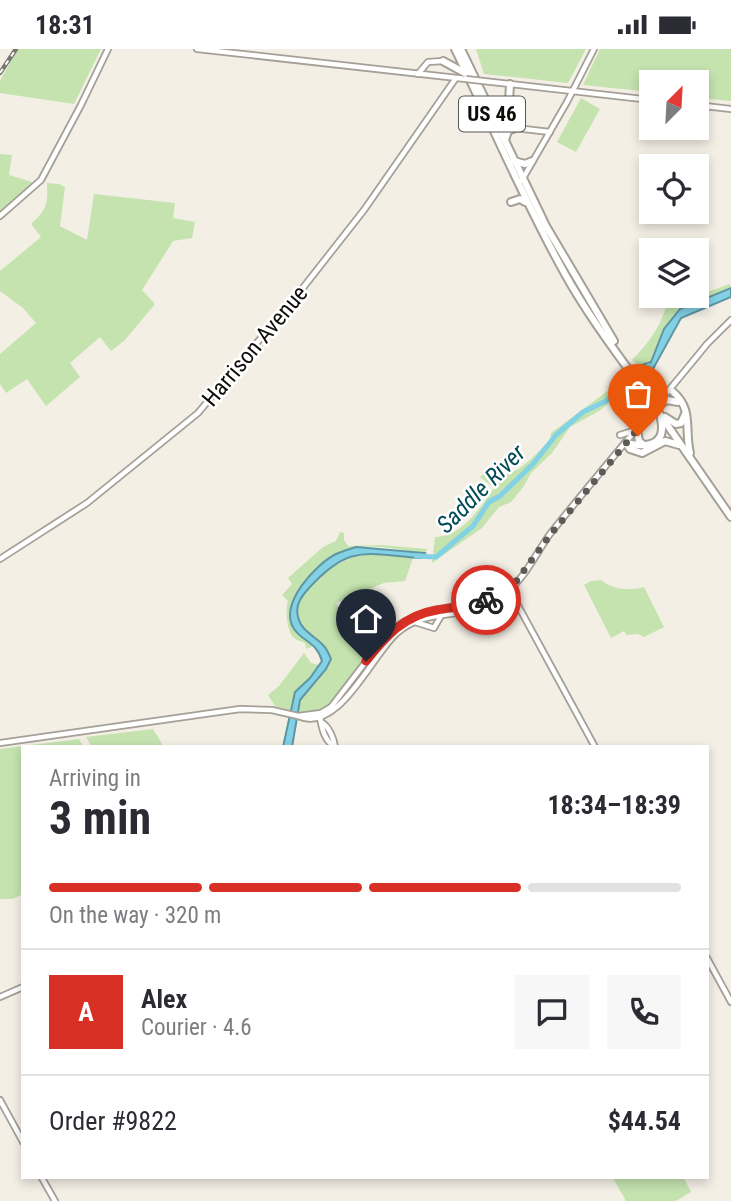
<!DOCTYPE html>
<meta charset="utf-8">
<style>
:root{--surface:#fff;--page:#f7f7f7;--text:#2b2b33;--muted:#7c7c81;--line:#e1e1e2;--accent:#d93025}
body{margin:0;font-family:"Roboto Condensed",sans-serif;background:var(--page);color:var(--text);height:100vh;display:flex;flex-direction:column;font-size:26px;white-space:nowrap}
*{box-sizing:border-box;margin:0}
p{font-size:23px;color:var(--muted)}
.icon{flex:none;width:38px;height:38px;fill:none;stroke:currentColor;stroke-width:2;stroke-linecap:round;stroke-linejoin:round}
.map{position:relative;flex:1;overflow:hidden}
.drawer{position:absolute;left:21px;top:696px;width:688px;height:434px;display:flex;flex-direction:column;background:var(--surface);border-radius:0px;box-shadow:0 4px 10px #0003}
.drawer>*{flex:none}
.needle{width:46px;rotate:24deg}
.controls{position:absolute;left:639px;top:21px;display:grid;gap:14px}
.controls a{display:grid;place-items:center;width:70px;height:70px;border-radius:0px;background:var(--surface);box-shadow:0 4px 10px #0003;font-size:35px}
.pin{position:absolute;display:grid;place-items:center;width:60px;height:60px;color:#fff;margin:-72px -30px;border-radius:50% 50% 50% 0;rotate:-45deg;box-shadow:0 0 7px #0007}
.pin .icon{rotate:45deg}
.courier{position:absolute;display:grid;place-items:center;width:70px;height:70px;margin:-35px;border:5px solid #d93025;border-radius:50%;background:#fff;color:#222;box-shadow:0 2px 9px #0007}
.summary em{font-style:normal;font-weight:700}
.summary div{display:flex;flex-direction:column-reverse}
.summary{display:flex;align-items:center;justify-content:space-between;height:119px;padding:0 28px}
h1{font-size:46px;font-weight:700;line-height:52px}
.bar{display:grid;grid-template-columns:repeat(4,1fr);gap:10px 7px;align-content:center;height:84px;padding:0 28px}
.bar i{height:9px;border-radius:5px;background:var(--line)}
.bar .current{background:var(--accent)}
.bar p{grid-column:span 4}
.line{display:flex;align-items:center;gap:18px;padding:0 28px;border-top:2px solid var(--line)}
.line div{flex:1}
.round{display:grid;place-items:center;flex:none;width:74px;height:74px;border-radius:0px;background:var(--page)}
.status{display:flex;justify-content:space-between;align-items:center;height:49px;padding:0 35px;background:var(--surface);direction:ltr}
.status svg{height:19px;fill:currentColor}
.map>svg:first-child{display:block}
.green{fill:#c4e3af}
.water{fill:#82d1e5;stroke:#5f96a3;stroke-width:2}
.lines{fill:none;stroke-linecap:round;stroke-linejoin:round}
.river{stroke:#82d1e5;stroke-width:5}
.secondary-casing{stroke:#a5a097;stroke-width:8}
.highway-casing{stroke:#a5a097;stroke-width:10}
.secondary{stroke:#fff;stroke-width:4.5}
.highway{stroke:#fff;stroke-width:6}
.rail-casing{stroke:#78756f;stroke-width:4.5}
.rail{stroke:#fff;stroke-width:2;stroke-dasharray:5;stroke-linecap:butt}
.secondary-bridge-casing{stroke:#a5a097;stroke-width:8;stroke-linecap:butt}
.highway-bridge-casing{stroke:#a5a097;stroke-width:10;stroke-linecap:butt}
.secondary-bridge{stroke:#fff;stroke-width:4.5}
.highway-bridge{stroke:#fff;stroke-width:6}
.done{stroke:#5e5b56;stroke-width:7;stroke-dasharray:0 12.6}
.route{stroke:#d93025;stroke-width:9}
.labels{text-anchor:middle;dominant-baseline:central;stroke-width:5;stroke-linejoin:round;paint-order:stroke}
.shield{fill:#fff;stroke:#565553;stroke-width:2}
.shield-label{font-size:21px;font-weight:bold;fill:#0e0c09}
.street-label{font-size:23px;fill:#0e0c09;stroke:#fff}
.water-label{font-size:24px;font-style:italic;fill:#004957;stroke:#fff}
</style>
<div class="status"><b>18:31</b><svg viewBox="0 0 49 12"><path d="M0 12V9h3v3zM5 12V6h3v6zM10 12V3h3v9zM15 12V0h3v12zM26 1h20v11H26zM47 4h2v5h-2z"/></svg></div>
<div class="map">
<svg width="731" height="1152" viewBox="0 0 731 1152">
<rect width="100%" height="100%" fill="#f4efe5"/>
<g class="green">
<polygon points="17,0 101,0 74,55 0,44 0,32"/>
<polygon points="476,0 586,0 568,34 484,25"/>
<polygon points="600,0 731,0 731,52 697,49 696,33 651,33 651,43 583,36"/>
<polygon points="581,49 600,60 576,103 557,93"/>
<polygon points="0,105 12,106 9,126 38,135 0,167"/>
<path d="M47,134L59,135L65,138L60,177L87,191L94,145L175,154L173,169L195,173L192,189L173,192L142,241L155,255L125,291L111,302L100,288L70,314L80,328L46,357L27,330L6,344L0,335V305L36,274L23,259L0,242V222L41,188L31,175C47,160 48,156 47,134Z"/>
<path d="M730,235L731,239L680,260L664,280L651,313L639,317L632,311C650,293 665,272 668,247H696Z"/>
<path d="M625,329L630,338L599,362L570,378L552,404L531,424L524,437L511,453L499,458L482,479L432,514L435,488C463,487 479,460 494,439L480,428L485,424C514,434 531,409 550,391L551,384Z"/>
<path d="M340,483L344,484V491L348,497L381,496L427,500L425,504C404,502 381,496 361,498C329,501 285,540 292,575C294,586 308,590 314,597L306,600L305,594C301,592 296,591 293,588C287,581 285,560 288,552L282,546L292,535L288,529L323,498L336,492Z"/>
<path d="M368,504L413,509L405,532L384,534L336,554L347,573V586L363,611C347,632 329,670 298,663L300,651L326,620L322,594C314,588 303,582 299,571C287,540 343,508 368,504Z"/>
<path d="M601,531C614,541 629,542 644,538L664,578L644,588L638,585L627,586L624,582L611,589L584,536L591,532Z"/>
<path d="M304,604L311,614L319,616C307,636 294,638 290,661L275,657L268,646L279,637Z"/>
<polygon points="153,680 164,698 92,698 86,688"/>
<polygon points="79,690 84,698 23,698 23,845 13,850 0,850 0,700"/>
<polygon points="613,1129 684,1129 691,1143 676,1152 626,1152"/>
</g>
<g class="water">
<polygon points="731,239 731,248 681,269 653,320 646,327 639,317 651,313 664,280 680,260"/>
<path d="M356,498L425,504L422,509C367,506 351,493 309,539C301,548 295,556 298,568C301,582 315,587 323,596C327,600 329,605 331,610L326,620L300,651L292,698H283L295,643L310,629L322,612C317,593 303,593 294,580C278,555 316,515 336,505C342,502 350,500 356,498Z"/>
</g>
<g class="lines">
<polyline class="river" points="416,507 436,508 473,477 489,453 500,447 533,415 556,386 583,363 606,352 648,317"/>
<g class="secondary-casing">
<g id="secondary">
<polyline points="197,0 466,30"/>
<polyline points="418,25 428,13 443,12"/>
<polyline points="483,32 651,51"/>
<polyline points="696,56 731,60"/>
<polyline points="515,79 550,83"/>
<polyline points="522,131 567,53 594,0"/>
<polyline points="0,167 41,131 81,56 108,0"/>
<polyline points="620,386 636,381"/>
<polyline points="0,510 87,454 198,364 302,240 364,161 456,29"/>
<polyline points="509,540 595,698"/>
<polyline points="415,573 434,579 442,565"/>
<path d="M298,667C339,685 371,607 397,584C421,563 449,568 477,560C488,556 500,548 509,541C526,527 537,503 550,485C601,421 655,359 707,295L731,271"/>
<path d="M320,669C322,679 324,691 334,697"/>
<path d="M321,673C329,677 334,690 335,698"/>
<polyline points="0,694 240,660 272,661 298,667 321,664 331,658 381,593 399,576 413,568 433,561 492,551"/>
<polyline points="707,909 731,953"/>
<polyline points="0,948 23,938"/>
<polyline points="0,1051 23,1093"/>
<polyline points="42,1129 55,1152"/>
</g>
</g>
<g class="highway-casing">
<g id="highway">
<path d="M455,0C492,75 524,152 565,225C590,270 622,311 652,353"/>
<polyline points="461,0 546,177 614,292"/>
<polyline points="443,12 465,24"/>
<polyline points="498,76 500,64 509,53 510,35"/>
<polyline points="505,91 508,82 515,79"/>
<polyline points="514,112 525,115 532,112"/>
<polyline points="511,153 520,150 525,153"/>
<path d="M672,342C694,360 684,380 690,404"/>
<polyline points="654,359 667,351 678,353"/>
<polyline points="659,364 731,468"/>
<polyline points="665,368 676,375 681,374 685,365"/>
<polyline points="637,381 639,392 645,397"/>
<path d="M626,394C646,399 667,397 661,370"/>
<polyline points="626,394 630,400 642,404 665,392 679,396"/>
</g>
</g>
<use href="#secondary" class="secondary"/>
<use href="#highway" class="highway"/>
<g class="rail-casing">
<polyline id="rail" points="0,24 16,0"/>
</g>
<use href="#rail" class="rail"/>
<g class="secondary-bridge-casing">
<polyline id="secondary-bridge" points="466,30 483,32"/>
</g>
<g class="highway-bridge-casing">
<polyline id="highway-bridge" points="652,353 659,364"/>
</g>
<use href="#secondary-bridge" class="secondary-bridge"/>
<use href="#highway-bridge" class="highway-bridge"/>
</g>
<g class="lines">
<polyline class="done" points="486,551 493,551 512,538 550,486 637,381 638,387"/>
<path class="route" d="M366,612C385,588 404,566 437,561C454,558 470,558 486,551"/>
</g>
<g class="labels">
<rect class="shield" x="459" y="47.5" width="66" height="35" rx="5"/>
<g class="shield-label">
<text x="492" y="65">US 46</text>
</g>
<g class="street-label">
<text transform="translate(255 297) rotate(-50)">Harrison Avenue</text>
</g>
<g class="water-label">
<text transform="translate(481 440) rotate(-45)">Saddle River</text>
</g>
</g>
</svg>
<div class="controls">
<a><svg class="needle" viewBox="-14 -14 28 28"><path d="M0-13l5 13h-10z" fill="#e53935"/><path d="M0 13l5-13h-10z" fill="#7c7c81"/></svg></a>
<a><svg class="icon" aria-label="locate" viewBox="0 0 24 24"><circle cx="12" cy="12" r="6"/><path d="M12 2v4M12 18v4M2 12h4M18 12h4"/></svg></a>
<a><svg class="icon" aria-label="layers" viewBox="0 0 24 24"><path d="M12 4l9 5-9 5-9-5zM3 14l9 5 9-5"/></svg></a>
</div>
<div class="pin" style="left:638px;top:387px;background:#ea580c"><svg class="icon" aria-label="bag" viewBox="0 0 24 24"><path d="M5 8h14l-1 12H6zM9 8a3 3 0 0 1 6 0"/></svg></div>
<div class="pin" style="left:366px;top:612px;background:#1f2937"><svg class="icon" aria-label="home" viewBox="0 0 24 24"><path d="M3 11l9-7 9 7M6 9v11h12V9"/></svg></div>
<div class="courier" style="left:486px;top:551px"><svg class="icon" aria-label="bike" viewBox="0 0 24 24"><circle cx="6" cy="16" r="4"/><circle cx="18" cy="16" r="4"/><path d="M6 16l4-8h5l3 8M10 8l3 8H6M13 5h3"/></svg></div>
<section class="drawer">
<div class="summary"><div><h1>3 min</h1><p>Arriving in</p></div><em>18:34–18:39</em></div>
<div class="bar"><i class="current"></i><i class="current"></i><i class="current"></i><i></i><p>On the way · 320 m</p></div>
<div class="line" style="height:126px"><b class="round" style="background:var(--accent);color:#fff">A</b><div><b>Alex</b><p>Courier · 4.6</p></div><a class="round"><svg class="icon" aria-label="chat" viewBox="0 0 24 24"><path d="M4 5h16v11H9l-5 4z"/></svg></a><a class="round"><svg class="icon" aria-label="phone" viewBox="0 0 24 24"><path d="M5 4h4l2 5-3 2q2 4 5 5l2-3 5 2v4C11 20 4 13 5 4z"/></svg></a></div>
<div class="line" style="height:91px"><div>Order #9822</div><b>$44.54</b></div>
</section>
</div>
